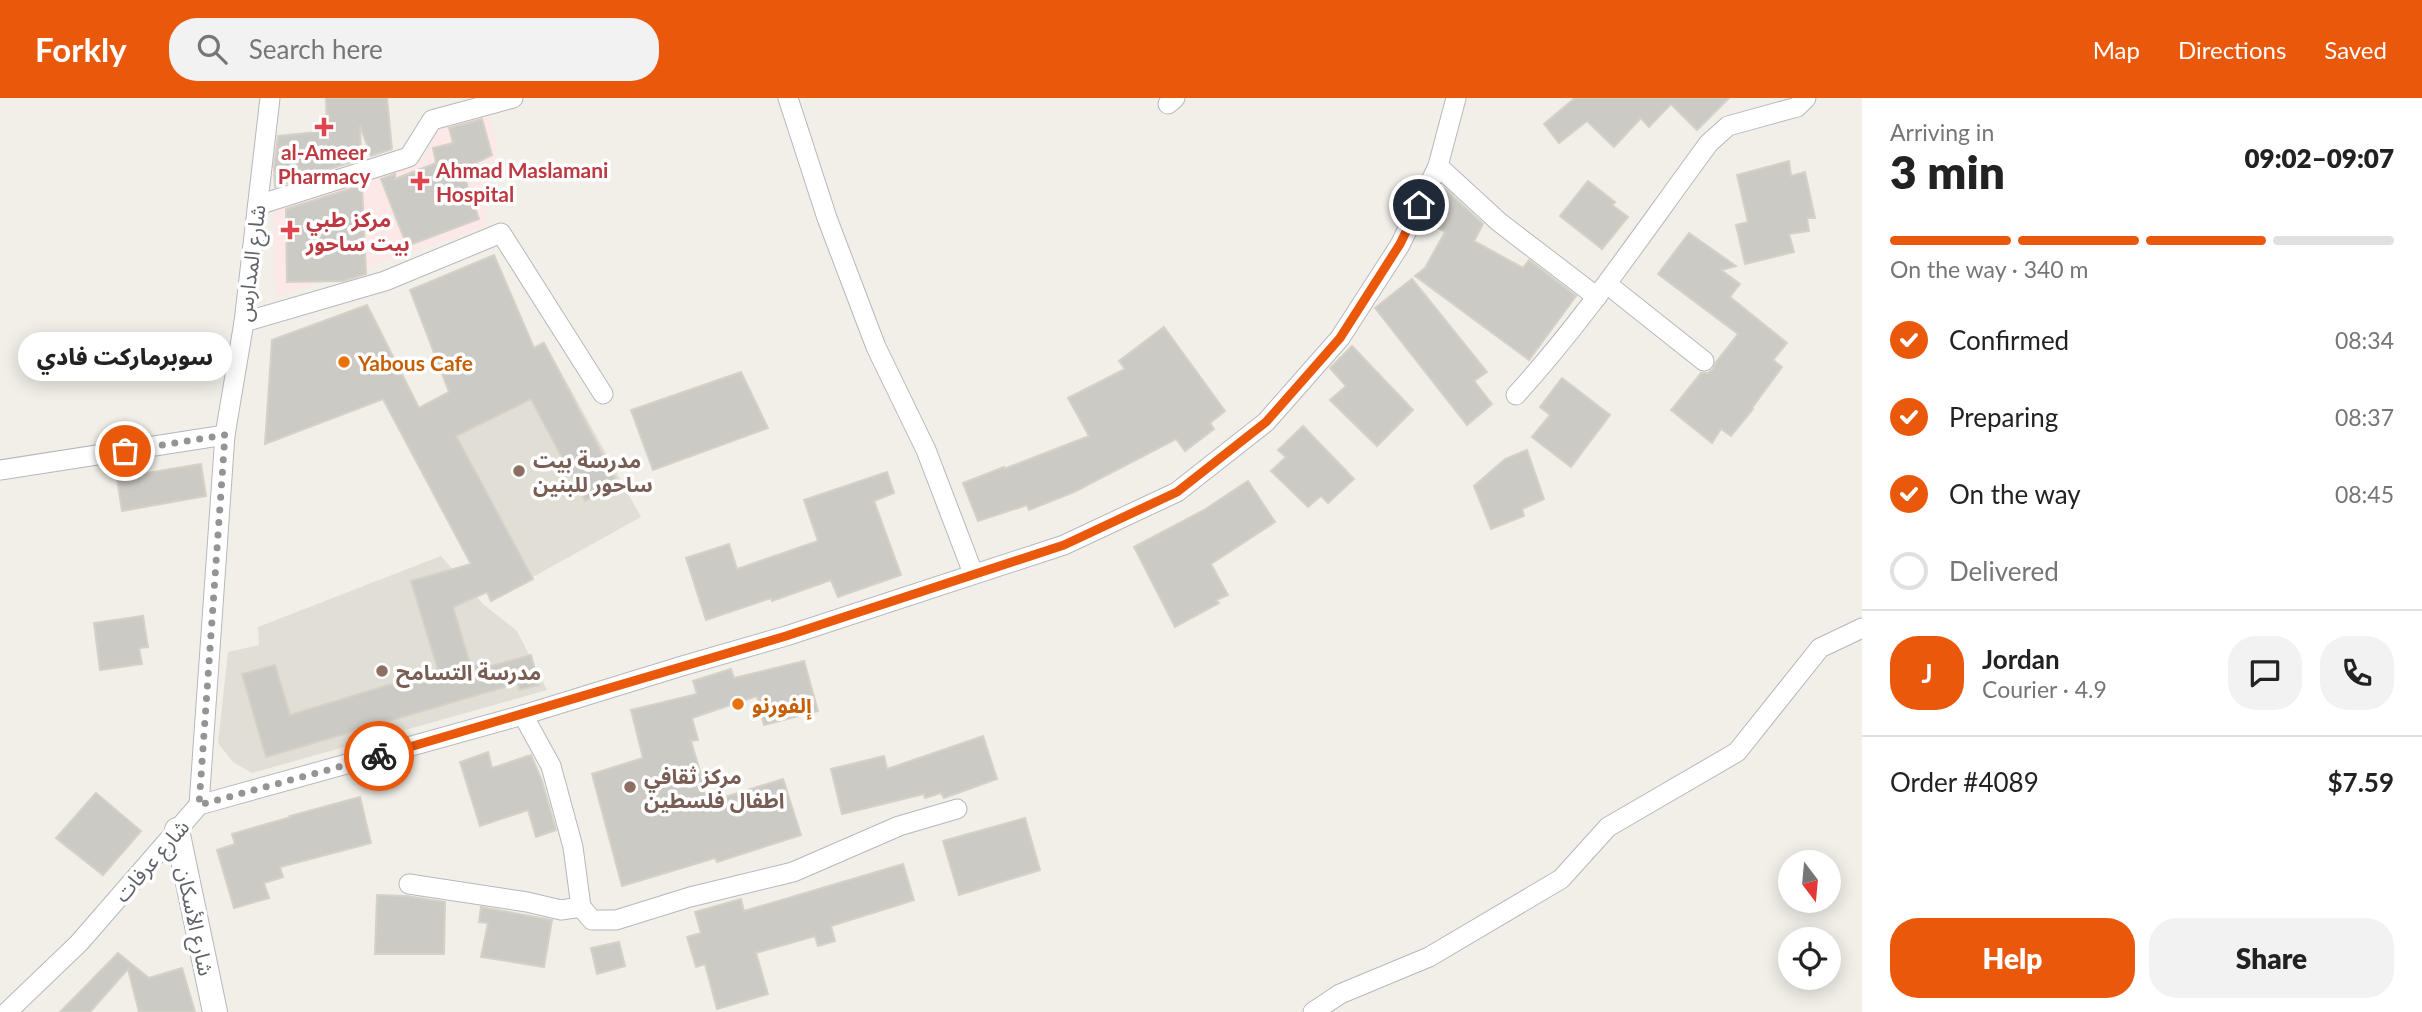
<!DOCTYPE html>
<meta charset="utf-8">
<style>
:root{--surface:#fff;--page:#f2f2f2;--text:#222;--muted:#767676;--line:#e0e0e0;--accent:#ea580c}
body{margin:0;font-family:Lato,"Noto Sans Arabic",sans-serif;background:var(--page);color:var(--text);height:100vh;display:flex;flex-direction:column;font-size:26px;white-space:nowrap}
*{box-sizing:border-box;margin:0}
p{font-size:23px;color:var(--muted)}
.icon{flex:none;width:38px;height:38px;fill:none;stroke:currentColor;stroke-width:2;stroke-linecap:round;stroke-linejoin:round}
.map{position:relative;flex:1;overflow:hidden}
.details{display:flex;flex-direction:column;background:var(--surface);width:560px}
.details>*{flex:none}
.needle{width:46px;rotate:164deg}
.buttons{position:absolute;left:1778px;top:752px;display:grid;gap:14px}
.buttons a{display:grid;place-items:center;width:63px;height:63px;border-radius:50%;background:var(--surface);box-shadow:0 4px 18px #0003;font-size:35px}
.pin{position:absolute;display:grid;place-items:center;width:60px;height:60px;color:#fff;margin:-30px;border:4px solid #fff;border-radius:50%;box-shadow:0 2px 7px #0007}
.courier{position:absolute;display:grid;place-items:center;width:70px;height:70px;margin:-35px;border:5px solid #ea580c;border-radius:50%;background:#fff;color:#222;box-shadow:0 2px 9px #0007}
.bubble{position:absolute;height:49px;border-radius:24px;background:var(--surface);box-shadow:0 4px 18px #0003;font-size:23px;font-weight:800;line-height:49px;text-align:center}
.overview em{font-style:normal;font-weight:800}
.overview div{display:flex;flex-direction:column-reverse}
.overview{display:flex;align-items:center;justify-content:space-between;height:119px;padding:0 28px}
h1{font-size:46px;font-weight:800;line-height:52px}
.bar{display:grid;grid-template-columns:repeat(4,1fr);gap:10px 7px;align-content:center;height:84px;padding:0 28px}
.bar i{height:9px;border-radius:5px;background:var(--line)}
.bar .on{background:var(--accent)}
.bar p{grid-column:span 4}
.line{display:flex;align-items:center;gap:18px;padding:0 28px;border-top:2px solid var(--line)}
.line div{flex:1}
.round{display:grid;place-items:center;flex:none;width:74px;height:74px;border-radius:28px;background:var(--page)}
ol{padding:0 28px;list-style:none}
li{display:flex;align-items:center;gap:21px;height:77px}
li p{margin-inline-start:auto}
li .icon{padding:7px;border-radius:50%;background:var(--accent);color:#fff;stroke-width:4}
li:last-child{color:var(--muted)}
li i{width:38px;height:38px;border:4px solid var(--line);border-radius:50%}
.button{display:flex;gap:14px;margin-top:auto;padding:14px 28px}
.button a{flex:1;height:80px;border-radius:28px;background:var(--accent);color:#fff;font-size:28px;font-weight:800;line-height:80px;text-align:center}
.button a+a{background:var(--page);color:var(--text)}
header{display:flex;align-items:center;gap:42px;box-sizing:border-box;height:98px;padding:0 35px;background:var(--accent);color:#fff}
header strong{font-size:33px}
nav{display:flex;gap:38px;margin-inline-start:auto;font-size:24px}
.search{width:490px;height:63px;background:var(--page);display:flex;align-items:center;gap:18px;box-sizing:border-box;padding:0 24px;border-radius:28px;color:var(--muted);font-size:26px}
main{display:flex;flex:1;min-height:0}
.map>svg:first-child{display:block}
.education{fill:#e1ded6}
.medical{fill:#fce8e6}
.building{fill:#cccac5;stroke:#d6d1c6;stroke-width:2}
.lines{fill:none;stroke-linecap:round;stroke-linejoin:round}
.minor-casing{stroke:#b5b8bc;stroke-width:21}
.tertiary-casing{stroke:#b5b8bc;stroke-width:26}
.minor{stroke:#fff;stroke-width:19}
.tertiary{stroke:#fff;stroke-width:24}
.done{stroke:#929495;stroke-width:7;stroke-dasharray:0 12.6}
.route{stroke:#ea580c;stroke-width:9}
.health-dot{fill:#e0444e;stroke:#fff;stroke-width:2.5}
.food-dot{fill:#e8710a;stroke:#fff;stroke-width:2.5}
.education-dot{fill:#8d6e63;stroke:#fff;stroke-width:2.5}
.labels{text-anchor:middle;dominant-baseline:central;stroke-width:7;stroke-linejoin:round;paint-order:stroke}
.health-label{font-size:21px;font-weight:bold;fill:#be3a42;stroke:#fff;text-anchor:start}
.street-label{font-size:21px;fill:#5f6368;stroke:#fff}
.food-label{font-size:21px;font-weight:bold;fill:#c56008;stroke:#fff;text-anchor:start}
.education-label{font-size:21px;font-weight:bold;fill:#785e54;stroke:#fff;text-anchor:start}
</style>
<header>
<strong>Forkly</strong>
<div class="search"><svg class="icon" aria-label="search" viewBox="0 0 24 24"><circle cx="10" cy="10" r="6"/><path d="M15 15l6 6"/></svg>Search here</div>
<nav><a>Map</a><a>Directions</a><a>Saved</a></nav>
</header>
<main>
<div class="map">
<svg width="1862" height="914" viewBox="0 0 1862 914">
<rect width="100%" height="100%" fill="#f1efe8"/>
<g class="education">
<polygon points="544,243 641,419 495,500 396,326"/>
<polygon points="441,458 483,506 517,533 547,592 252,675 233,664 218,645 228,554 259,547 258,529"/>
</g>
<polygon class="medical" points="489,13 497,46 485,129 275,199 273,106 425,60 440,24"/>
<g class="building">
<polygon points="326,0 387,0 392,51 371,58 360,28 361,61 275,89 274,69 278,38 327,33"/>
<polygon points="1575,0 1729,0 1697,32 1671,6 1649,29 1641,20 1614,49 1587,23 1559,45 1544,26"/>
<polygon points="482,21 492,57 462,72 479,121 407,148 381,81 395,76 395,81 436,65 433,50 453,45 449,30"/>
<polygon points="1789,63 1791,78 1805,74 1815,120 1807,120 1809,133 1789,136 1794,154 1745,166 1736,127 1748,124 1737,77"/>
<polygon points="1588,83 1615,104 1612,107 1628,119 1602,151 1560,118"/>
<polygon points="362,87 366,176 343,183 287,184 286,111"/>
<polygon points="1445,91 1483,126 1474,143 1523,170 1529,162 1576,198 1529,262 1415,178 1425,170 1445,134 1427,123"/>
<polygon points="1689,135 1736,168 1721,172 1740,186 1730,199 1787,245 1773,262 1782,269 1752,310 1753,311 1731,338 1721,331 1712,345 1671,312 1701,275 1708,275 1713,271 1716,264 1738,236 1658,176"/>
<polygon points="494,157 534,250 544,245 618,386 585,403 531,301 456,338 533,481 491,503 487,494 453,509 471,569 483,565 484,570 531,557 539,587 519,592 518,585 266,659 242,576 275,567 290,617 438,572 411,483 471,466 383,301 265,346 272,242 367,207 419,310 449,294 410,192"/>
<polygon points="1412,181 1487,274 1474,283 1492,306 1467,327 1375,210"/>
<polygon points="1164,229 1225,313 1210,325 1214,331 1185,353 1176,341 1074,394 1029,412 1027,407 978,423 963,385 1004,369 1004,371 1089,338 1068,300 1125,271 1119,263"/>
<polygon points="1352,248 1413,312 1377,348 1330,302 1346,288 1330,270"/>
<polygon points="741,274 768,330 653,372 631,312"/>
<polygon points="1562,280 1610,317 1571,369 1532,339 1550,317 1540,309"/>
<polygon points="1303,328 1354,381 1328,405 1321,398 1308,409 1271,373 1286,359 1278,352"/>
<polygon points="1527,352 1544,401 1522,411 1524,418 1491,431 1474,388 1505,361"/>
<polygon points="201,366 206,398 122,413 117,380"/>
<polygon points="887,374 894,395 874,403 901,477 838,499 831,482 772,503 771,500 706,522 686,460 729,446 737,471 818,443 804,402"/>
<polygon points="1248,383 1275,424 1211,466 1228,497 1216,502 1219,505 1175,529 1134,449 1204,412"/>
<polygon points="143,518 148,549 139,550 142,566 100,572 94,525"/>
<polygon points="804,563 818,613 764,627 757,598 692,620 698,642 691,643 709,704 783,681 801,737 717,764 715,760 622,788 592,676 643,660 631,612 697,596 693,583 731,571 734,580"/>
<polygon points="983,638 997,681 944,700 941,695 925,700 924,696 842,716 831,671 884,658 887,671"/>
<polygon points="488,654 492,670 531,657 542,683 556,732 536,739 528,712 480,728 460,664"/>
<polygon points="96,695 141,733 103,777 56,740"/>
<polygon points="360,699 371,745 280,769 283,779 264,785 269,800 234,810 217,752 235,746 232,736 291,719 290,718"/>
<polygon points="1025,720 1040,772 959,797 943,743"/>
<polygon points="903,766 914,802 831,828 835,843 818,848 815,838 756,855 768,896 717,911 705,866 696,869 687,839 701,835 695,814 741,801 744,813"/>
<polygon points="377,797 406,798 445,804 444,856 375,856"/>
<polygon points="481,809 552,822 544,869 481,859 488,825 479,824"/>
<polygon points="619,844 625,868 597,876 591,850"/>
<polygon points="118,855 149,880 182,870 195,914 139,914 128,871 90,914 60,914"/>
</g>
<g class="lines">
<g class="minor-casing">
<g id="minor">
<polyline points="788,0 827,120 876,249 926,352 973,475"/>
<polyline points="1168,6 1175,0"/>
<polyline points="1438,68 1499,124 1597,199"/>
<polyline points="258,107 409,59 432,22 513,0"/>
<polyline points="1607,186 1704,263"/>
<polyline points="244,224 385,183 501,135 603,296"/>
<path d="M1516,297C1587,219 1646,130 1709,45L1728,28L1797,9L1806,0"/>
<polyline points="0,372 225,337"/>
<polyline points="523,617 551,668 573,749 581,809 592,822 616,822 690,799 793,774 899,728 957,711"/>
<polyline points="199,707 225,337 244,224 270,0"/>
<polyline points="409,786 527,804 561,812 581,809"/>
<polyline points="7,914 79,845 199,707 523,617 682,568 786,538 1064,447 1177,394 1266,324 1340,240 1400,147 1438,68 1456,0"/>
<polyline points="1313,914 1340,896 1429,859 1561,781 1608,729 1737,654 1820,550 1862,530"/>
</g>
</g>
<g class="tertiary-casing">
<polyline id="tertiary" points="177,732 215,914"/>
</g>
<use href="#minor" class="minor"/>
<use href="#tertiary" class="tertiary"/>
</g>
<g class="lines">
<polyline class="done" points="125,353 225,337 199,707 379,658"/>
<polyline class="route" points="379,658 786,538 1064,447 1177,394 1266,324 1340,240 1400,146 1419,107"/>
</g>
<g class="health-dot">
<path d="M320.5 18.5h7v7h7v7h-7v7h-7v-7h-7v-7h7z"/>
<path d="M416.5 72.5h7v7h7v7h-7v7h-7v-7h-7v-7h7z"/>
<path d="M286.5 121.5h7v7h7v7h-7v7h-7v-7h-7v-7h7z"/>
</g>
<g class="food-dot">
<circle cx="344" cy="264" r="7"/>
<circle cx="738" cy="606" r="7"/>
</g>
<g class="education-dot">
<circle cx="519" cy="373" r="7"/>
<circle cx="382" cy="573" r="7"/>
<circle cx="630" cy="689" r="7"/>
</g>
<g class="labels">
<g class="health-label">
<text x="324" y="53" text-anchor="middle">al-Ameer<tspan x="324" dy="24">Pharmacy</tspan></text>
<text x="436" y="71">Ahmad Maslamani<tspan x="436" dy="24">Hospital</tspan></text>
<text x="306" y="120">مركز طبي<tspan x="306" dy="24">بيت ساحور</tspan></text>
</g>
<g class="street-label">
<text transform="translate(250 165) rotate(-83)">شارع المدارس</text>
<text transform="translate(151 762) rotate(-49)">شارع عرفات</text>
<text transform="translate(196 823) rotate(78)">شارع الأسكان</text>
</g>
<g class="food-label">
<text x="358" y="264">Yabous Cafe</text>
<text x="752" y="606">إلفورنو</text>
</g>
<g class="education-label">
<text x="533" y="361">مدرسة بيت<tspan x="533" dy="24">ساحور للبنين</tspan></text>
<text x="396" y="573">مدرسة التسامح</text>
<text x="644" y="677">مركز ثقافي<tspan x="644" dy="24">اطفال فلسطين</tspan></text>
</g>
</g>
</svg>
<div class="buttons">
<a><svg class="needle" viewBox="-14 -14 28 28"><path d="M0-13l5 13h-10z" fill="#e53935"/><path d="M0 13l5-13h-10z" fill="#767676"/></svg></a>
<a><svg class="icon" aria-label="locate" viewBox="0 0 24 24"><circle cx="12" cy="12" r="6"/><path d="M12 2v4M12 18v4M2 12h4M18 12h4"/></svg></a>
</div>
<div class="pin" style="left:125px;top:353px;background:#ea580c"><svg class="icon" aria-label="bag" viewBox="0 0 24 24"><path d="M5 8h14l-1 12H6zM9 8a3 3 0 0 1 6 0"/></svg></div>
<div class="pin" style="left:1419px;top:107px;background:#1f2937"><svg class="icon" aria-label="home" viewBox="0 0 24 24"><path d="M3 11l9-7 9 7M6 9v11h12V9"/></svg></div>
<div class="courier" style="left:379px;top:658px"><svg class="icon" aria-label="bike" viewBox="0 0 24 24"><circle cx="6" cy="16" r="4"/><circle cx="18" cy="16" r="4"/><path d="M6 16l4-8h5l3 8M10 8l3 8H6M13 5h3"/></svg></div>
<div class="bubble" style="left:18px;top:234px;width:214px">سوبرماركت فادي</div>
</div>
<section class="details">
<div class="overview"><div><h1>3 min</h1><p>Arriving in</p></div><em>09:02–09:07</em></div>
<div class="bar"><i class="on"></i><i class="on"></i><i class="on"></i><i></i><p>On the way · 340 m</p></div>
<ol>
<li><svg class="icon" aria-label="check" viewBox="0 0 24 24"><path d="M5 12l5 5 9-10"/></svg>Confirmed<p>08:34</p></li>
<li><svg class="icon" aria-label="check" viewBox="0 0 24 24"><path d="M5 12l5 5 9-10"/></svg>Preparing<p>08:37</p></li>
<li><svg class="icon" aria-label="check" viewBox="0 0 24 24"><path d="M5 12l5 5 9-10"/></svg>On the way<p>08:45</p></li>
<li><i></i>Delivered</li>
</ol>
<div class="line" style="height:126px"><b class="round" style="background:var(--accent);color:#fff">J</b><div><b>Jordan</b><p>Courier · 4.9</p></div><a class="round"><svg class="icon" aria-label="chat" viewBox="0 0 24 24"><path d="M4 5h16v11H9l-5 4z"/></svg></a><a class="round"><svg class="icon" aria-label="phone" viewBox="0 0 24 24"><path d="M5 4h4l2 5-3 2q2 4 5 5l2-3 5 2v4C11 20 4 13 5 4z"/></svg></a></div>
<div class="line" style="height:91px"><div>Order #4089</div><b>$7.59</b></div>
<div class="button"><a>Help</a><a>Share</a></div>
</section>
</main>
